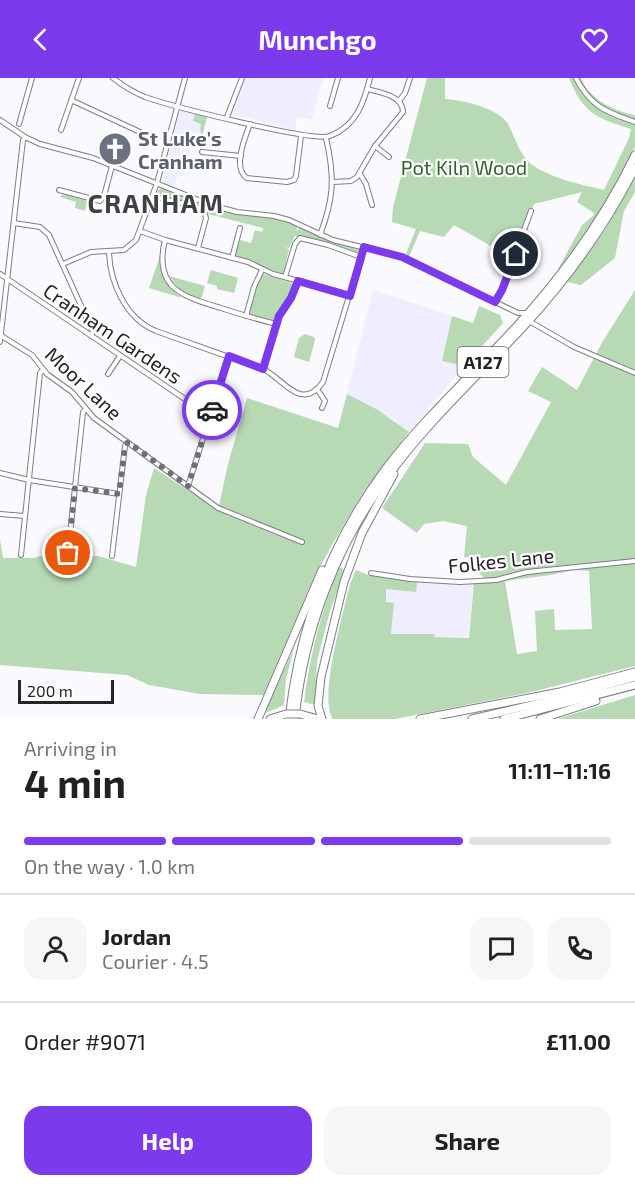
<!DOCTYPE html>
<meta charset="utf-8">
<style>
:root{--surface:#fff;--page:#f6f6f6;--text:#202124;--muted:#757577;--line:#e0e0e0;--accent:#7c3aed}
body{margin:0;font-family:"Exo 2",sans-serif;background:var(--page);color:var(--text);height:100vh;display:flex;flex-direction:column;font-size:22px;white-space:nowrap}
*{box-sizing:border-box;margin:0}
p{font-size:20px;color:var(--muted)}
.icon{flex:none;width:33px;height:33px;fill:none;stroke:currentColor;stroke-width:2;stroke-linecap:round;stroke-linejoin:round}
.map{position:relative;height:641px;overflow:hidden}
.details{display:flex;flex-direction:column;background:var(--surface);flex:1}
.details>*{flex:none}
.scale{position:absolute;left:18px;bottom:15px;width:96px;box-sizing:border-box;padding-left:6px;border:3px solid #242427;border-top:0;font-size:16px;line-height:21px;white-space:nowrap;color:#242427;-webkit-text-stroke:4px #fff;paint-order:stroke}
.pin{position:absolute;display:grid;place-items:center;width:51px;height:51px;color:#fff;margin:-26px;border:3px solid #fff;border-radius:50%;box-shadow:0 2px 6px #0007}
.courier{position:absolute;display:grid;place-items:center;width:60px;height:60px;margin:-30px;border:4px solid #7c3aed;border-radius:50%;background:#fff;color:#222;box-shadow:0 2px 8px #0007}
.head em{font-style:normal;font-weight:700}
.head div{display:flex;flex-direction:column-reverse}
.head{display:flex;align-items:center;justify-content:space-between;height:102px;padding:0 24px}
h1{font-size:39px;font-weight:700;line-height:45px}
.bar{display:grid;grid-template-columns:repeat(4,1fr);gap:9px 6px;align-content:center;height:72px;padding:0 24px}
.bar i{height:8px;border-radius:4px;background:var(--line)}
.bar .current{background:var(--accent)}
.bar p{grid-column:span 4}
.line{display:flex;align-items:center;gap:15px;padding:0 24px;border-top:2px solid var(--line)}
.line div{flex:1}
.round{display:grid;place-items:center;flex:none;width:63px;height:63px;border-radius:18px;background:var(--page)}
.primary-button{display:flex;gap:12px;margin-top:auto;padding:12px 24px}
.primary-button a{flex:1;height:69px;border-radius:18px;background:var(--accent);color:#fff;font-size:24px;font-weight:700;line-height:69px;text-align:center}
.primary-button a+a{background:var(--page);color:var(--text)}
header{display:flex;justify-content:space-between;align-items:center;height:78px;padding:0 24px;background:var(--accent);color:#fff;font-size:27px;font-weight:700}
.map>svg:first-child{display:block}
.built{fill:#eeeefe}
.green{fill:#b7dab5;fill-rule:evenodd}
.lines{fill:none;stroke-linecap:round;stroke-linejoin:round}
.minor-casing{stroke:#7d7d85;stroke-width:6}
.highway-casing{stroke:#7d7d85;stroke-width:9}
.minor{stroke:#fff;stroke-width:4}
.highway{stroke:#fff;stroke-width:7}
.highway-bridge-casing{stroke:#7d7d85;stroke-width:9;stroke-linecap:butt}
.highway-bridge{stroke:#fff;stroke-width:7}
.done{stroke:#6f6f72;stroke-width:6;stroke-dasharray:0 10.8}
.route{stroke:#7c3aed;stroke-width:8}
.labels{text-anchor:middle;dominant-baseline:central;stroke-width:4.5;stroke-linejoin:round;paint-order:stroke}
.shield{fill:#fff;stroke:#666668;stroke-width:1.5}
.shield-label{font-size:18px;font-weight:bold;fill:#242427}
.worship-label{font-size:20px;font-weight:bold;fill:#5b616d;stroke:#fff;text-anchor:start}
.park-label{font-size:20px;fill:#2e642e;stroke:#fff}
.street-label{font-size:20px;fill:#242427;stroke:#fff}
.district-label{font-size:26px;font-weight:bold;letter-spacing:1.5px;fill:#404147;stroke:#fff}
</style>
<header><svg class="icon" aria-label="back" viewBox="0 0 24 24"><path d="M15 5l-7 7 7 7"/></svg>Munchgo<svg class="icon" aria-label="heart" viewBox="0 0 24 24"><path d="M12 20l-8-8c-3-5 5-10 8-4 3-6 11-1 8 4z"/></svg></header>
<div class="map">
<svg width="635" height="641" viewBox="0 0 635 641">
<rect width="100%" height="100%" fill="#f9f9fe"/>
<g class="built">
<polygon points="245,0 323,0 312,42 297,39 295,52 231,36"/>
<polygon points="183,32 207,39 203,57 193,56 184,97 178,97 173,109 162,103 180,34"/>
<polygon points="373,212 452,238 442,283 464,288 409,354 393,341 347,316"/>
<polygon points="417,504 434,506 474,505 468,559 434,559 434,556 391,556 394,525 386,524 386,510 415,514"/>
</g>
<g class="green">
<path d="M427,0H445V21C463,22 498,30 508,46C515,59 519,76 531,86C552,101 579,106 604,112L629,60L631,51C596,40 583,35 569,0H581C589,21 614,33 635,37V69L628,84L592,148L562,193L558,191L582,147L594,137V135L577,124L582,114L534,126L514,178L491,168L454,147L444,159L420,153L409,179L405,178L416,151L392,144L393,129Z"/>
<polygon points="195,35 207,39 202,58 200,52 201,46 193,43"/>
<polygon points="635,98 635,114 624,133 615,180 581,207 567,204 604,153"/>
<path d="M161,110C176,112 194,124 209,129C237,137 273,135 297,148V154L299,149L332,163L360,170V173L357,175L330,166L295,158L289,170L285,169L289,171L284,194L282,196L234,177L236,167L238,168L240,162L251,165L255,152L262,154L263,150L208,136L200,129L158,118L156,115Z"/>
<polygon points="63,116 87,123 85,133 75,130 76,124 60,119"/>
<path d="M161,175C159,196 165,208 182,220L149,210Z"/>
<polygon points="211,192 238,200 234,215 217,211 217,208 207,205"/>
<polygon points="263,196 295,206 292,216 275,242 272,243 252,238 249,234 256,209"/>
<polygon points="169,198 205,208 201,222 182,214"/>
<path d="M635,212V588L527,615L395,641H333C318,621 344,532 350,506L356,492L368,497L417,504L416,514L386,511V524L394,525L391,556H435L434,559L469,560L474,505H490L479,495L491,483L464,479L467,448L443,443L424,446L417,455L382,430L425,365L468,366L473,379L506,407L551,324L528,313L542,289L577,312L603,263ZM574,492L589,493L592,551L555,552L554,531L535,533L537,573L517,576L505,503L551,497Z"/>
<polygon points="479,228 500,237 503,245 464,288 442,283 452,238 473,245"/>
<polygon points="305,256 314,259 315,262 309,284 294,279 299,260"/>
<polygon points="347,316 378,332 409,354 364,413 332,467 315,498 264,617 200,616 149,607 127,597 0,587 0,461 3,480 33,480 45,477 98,478 136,489 146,417 154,390 218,432 228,386 247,320 338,350"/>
<path d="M339,489L345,492L330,533L317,583L315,627L304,624C310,577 321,533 339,489Z"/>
<polygon points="294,571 286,601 284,627 266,635 270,622"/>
<polygon points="635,617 635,641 557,641"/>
</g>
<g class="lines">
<g class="minor-casing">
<g id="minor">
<path d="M113,0C123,8 133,14 145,19C168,27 314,65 330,58C356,48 364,25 370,0"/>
<path d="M576,0C590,28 606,34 635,44"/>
<polyline points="71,22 140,54"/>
<polyline points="399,23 405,15 410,0"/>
<polyline points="330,28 338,0"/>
<polyline points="227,39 242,0"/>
<polyline points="0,42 25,59 40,66 93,80 211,127 237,134 274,138 289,142 333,162 402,179 518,235 527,235"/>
<polyline points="19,46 32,0"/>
<path d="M250,46C245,59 232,91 247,100L287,104L294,102L296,98L301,58"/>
<polyline points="61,52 79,0"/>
<polyline points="375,68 389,79"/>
<polyline points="202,74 241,78"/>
<polyline points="360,96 366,106 372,127"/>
<path d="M333,104L351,103L357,99L375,68L403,34C403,18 380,14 367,11"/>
<polyline points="59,112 100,123 104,118 112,88"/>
<path d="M153,118C168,124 192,125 204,133L206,140L198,170"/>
<polyline points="14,145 40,149 49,157 93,254 91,258"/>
<polyline points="140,153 165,162 248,184 273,196 350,217"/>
<path d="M320,157C334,120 335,99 326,60"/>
<path d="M165,162C153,210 183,219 221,230C239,236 257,241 276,246"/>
<path d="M109,174C110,205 126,241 156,253L263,291C283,300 301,335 323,304L364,169"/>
<polyline points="232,180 240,150"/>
<polyline points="63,186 91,174 124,172 136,162 157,105 185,0"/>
<polyline points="0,196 210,338"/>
<polyline points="285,199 295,166 300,160 328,167 361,179"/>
<polyline points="495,224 502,212 531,133"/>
<polyline points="246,238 254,209 262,192"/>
<polyline points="529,243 574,269 635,295"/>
<polyline points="0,257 32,277 47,296 72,314 94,340 218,430 302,464"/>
<polyline points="0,264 23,62 25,59"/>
<polyline points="263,290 279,238 291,220 298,203"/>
<polyline points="108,296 120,278"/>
<polyline points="317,311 325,323 322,330"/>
<polyline points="0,395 29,402 119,416"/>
<polyline points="188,408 229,278"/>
<polyline points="0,436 25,438"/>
<polyline points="68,475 83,334 85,332"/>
<polyline points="21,477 40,295 43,292"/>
<polyline points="112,478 125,368 127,364"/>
<polyline points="371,495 410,501 460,504 496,502 527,494 635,483"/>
</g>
</g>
<g class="highway-casing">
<g id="highway">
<polyline points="300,636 318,641"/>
<polyline points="258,641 322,492"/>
<polyline points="270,641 286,636"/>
<path d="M289,641C299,551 330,466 384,393C423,341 472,297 516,249C563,197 605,140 635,77"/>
<path d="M295,641C304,553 335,469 388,398C428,343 480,296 526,246C569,199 606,147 635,90"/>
<polyline points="322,641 318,628 321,599 344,504 362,455 394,396"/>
<polyline points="420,641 560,614 635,594"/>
<polyline points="472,641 561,620 635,599"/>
<polyline points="504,641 635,607"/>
<polyline points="540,641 596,623"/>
</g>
</g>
<use href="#minor" class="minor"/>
<use href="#highway" class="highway"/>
<g class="highway-bridge-casing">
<polyline id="highway-bridge" points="286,636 300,636"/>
</g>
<use href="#highway-bridge" class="highway-bridge"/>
</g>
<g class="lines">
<polyline class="done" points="68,475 75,410 119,416 125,368 128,364 188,408 212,332"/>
<polyline class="route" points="212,332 229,278 263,291 279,238 291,220 298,203 350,218 364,169 402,179 495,224 502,212 516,176"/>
</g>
<defs>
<g id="church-disc" transform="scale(1.725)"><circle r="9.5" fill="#6b7280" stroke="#fff"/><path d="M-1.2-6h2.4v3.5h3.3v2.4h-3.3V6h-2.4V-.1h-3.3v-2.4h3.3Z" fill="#fff"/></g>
</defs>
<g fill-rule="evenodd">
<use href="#church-disc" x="115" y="71"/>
</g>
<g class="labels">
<rect class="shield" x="457.5" y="269" width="51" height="30" rx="4.5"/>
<g class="shield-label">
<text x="483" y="284">A127</text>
</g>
<g class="worship-label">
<text x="138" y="60">St Luke's<tspan x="138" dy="23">Cranham</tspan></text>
</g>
<g class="park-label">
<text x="464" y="89">Pot Kiln Wood</text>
</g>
<g class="street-label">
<text transform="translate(113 255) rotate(34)">Cranham Gardens</text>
<text transform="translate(84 305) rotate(43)">Moor Lane</text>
<text transform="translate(501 482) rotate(-6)">Folkes Lane</text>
</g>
<g class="district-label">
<text x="156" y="124">CRANHAM</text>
</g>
</g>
</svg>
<div class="scale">200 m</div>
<div class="pin" style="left:68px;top:475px;background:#ea580c"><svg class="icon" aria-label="bag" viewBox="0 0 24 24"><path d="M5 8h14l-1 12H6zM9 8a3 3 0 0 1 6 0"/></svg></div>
<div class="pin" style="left:516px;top:176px;background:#1f2937"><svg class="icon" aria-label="home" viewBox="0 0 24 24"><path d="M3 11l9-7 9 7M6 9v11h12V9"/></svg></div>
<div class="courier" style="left:212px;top:332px"><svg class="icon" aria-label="car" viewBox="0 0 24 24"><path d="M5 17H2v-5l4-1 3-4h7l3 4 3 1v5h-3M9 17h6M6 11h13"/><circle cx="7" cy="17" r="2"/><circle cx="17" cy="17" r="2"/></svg></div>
</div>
<section class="details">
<div class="head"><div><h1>4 min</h1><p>Arriving in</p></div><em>11:11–11:16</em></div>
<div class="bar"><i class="current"></i><i class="current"></i><i class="current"></i><i></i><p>On the way · 1.0 km</p></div>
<div class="line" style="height:108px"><a class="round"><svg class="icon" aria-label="person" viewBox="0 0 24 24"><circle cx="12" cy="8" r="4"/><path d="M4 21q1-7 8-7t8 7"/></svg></a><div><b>Jordan</b><p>Courier · 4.5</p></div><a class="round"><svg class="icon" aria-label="chat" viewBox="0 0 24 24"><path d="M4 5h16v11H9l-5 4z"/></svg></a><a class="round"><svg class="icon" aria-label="phone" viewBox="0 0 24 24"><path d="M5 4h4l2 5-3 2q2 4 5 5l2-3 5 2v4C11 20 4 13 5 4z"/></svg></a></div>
<div class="line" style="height:78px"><div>Order #9071</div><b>£11.00</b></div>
<div class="primary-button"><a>Help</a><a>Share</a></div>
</section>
